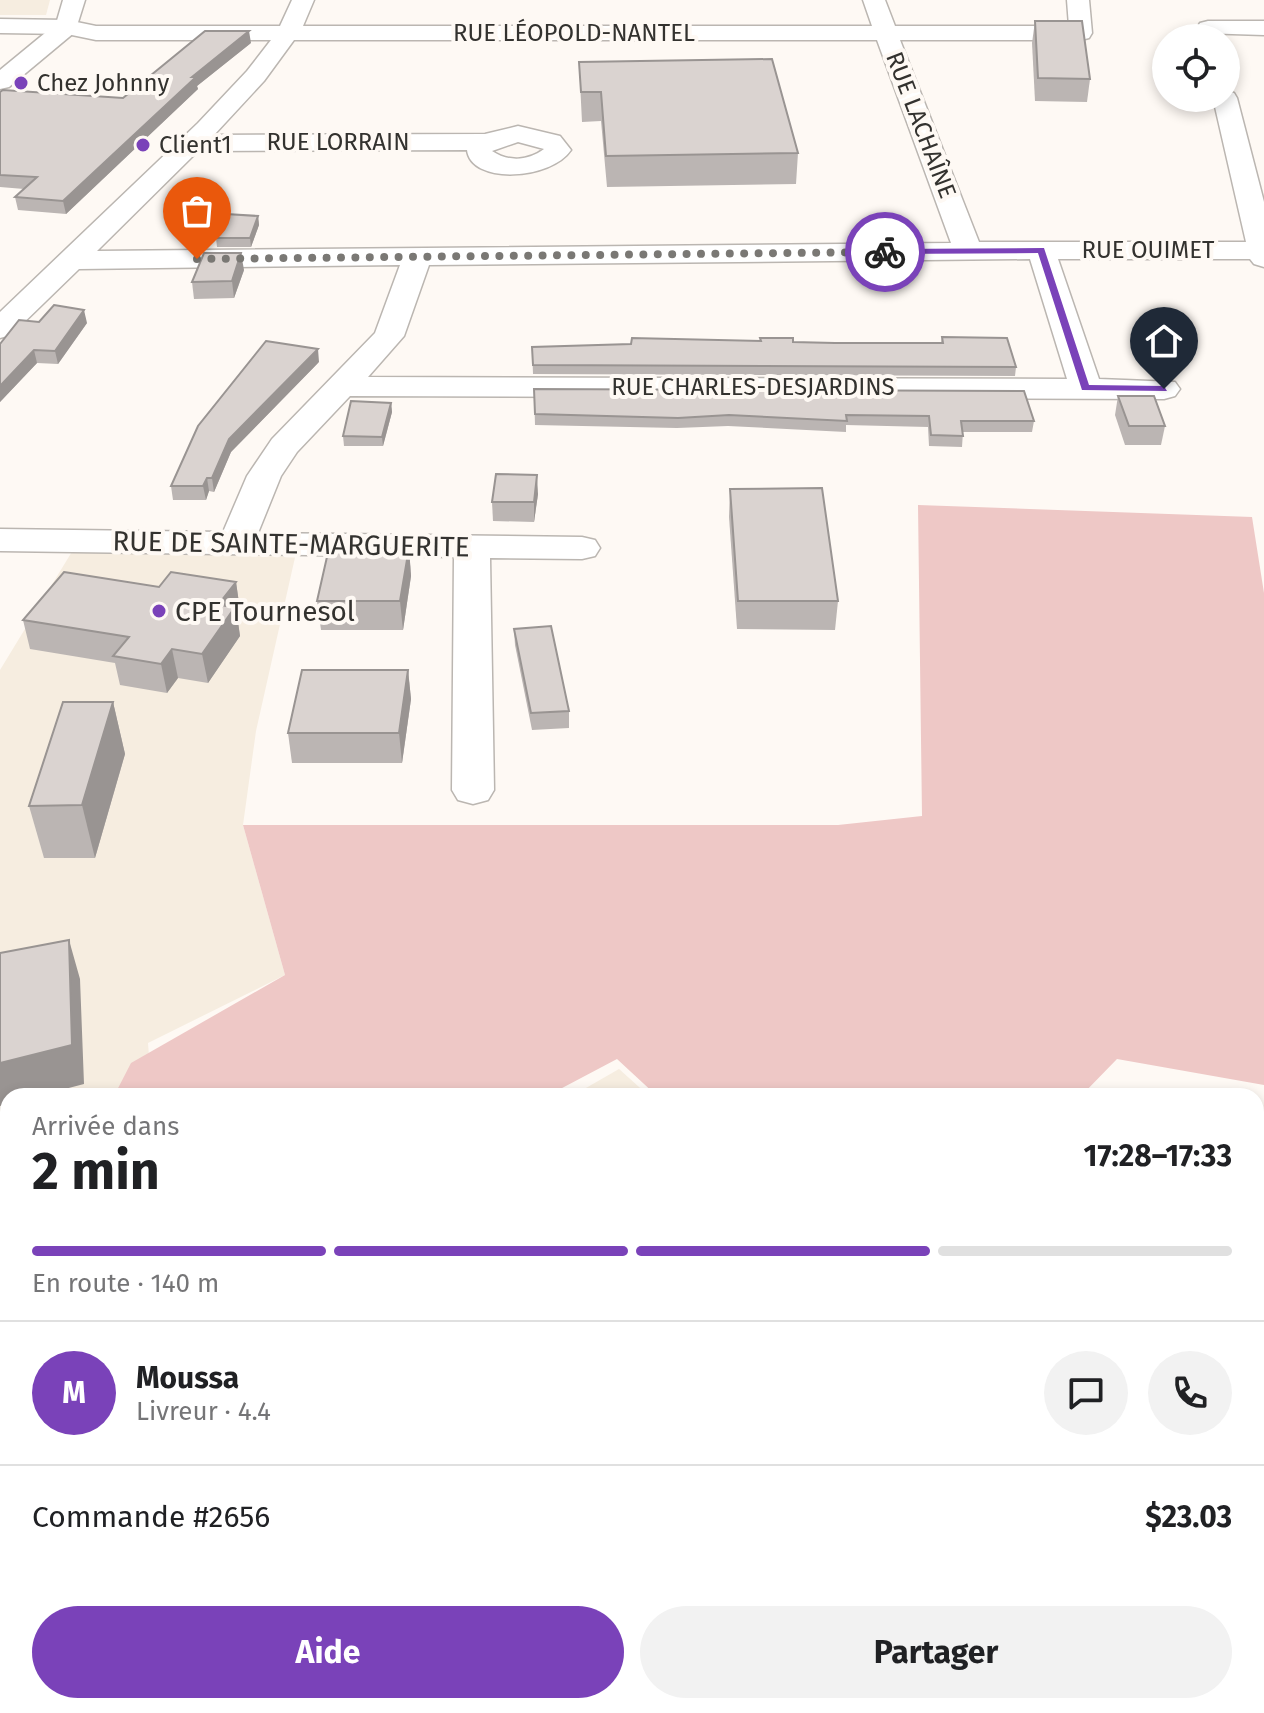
<!DOCTYPE html>
<html lang="fr">
<meta charset="utf-8">
<style>
:root{--surface:#fff;--page:#f2f2f2;--text:#202124;--muted:#757577;--line:#e0e0e0;--accent:#7a42b9}
body{margin:0;font-family:"Fira Sans",sans-serif;background:var(--page);color:var(--text);height:100vh;display:flex;flex-direction:column;font-size:30px;white-space:nowrap}
*{box-sizing:border-box;margin:0}
p{font-size:26px;color:var(--muted)}
.icon{flex:none;width:44px;height:44px;fill:none;stroke:currentColor;stroke-width:2;stroke-linecap:round;stroke-linejoin:round}
.map{position:relative;flex:1;overflow:hidden}
.panel{position:absolute;left:0px;top:1088px;width:1264px;height:626px;display:flex;flex-direction:column;background:var(--surface);border-radius:24px 24px 0 0;box-shadow:0 4px 12px #0003}
.panel>*{flex:none}
.buttons{position:absolute;left:1152px;top:24px;display:grid;gap:16px}
.buttons a{display:grid;place-items:center;width:88px;height:88px;border-radius:50%;background:var(--surface);box-shadow:0 4px 12px #0003;font-size:40px}
.pin{position:absolute;display:grid;place-items:center;width:68px;height:68px;color:#fff;margin:-82px -34px;border-radius:50% 50% 50% 0;rotate:-45deg;box-shadow:0 0 8px #0007}
.pin .icon{rotate:45deg}
.courier{position:absolute;display:grid;place-items:center;width:80px;height:80px;margin:-40px;border:6px solid #7a42b9;border-radius:50%;background:#fff;color:#222;box-shadow:0 2px 10px #0007}
.summary em{font-style:normal;font-weight:700}
.summary div{display:flex;flex-direction:column-reverse}
.summary{display:flex;align-items:center;justify-content:space-between;height:136px;padding:0 32px}
h1{font-size:52px;font-weight:700;line-height:60px}
.bar{display:grid;grid-template-columns:repeat(4,1fr);gap:12px 8px;align-content:center;height:96px;padding:0 32px}
.bar i{height:10px;border-radius:6px;background:var(--line)}
.bar .current{background:var(--accent)}
.bar p{grid-column:span 4}
.line{display:flex;align-items:center;gap:20px;padding:0 32px;border-top:2px solid var(--line)}
.line div{flex:1}
.round{display:grid;place-items:center;flex:none;width:84px;height:84px;border-radius:42px;background:var(--page)}
.action{display:flex;gap:16px;margin-top:auto;padding:16px 32px}
.action a{flex:1;height:92px;border-radius:48px;background:var(--accent);color:#fff;font-size:32px;font-weight:700;line-height:92px;text-align:center}
.action a+a{background:var(--page);color:var(--text)}
.map>svg:first-child{display:block}
.built{fill:#f6ede0}
.green{fill:#eec8c6}
.lines{fill:none;stroke-linecap:round;stroke-linejoin:round}
.minor-casing{stroke:#bbb6b1;stroke-width:3}
.major-casing{stroke:#bbb6b1;stroke-width:3}
.minor{fill:#fff;fill-rule:evenodd}
.major{fill:#fff;fill-rule:evenodd}
.wall{fill:#bbb5b3}
.shaded-wall{fill:#999492}
.building{fill:#dad3d0;stroke:#999492;stroke-width:2}
.route{fill:#7a42b9}
.done{stroke:#7a7874;stroke-width:8;stroke-dasharray:0 14.4}
.poi-dot{fill:#7a42b9;stroke:#fef9f4;stroke-width:3}
.labels{text-anchor:middle;dominant-baseline:central;stroke-width:8;stroke-linejoin:round;paint-order:stroke}
.far-street-label{font-size:24px;fill:#33322f;stroke:#fef9f4}
.far-poi-label{font-size:24px;fill:#33322f;stroke:#fef9f4;text-anchor:start}
.street-label{font-size:28px;fill:#33322f;stroke:#fef9f4}
.poi-label{font-size:28px;fill:#33322f;stroke:#fef9f4;text-anchor:start}
</style>
<div class="map">
<svg width="1264" height="1713" viewBox="0 0 1264 1713">
<rect width="100%" height="100%" fill="#fef9f4"/>
<g class="built">
<polygon points="0,0 50,0 46,15 0,15"/>
<polygon points="73,550 296,553 256,731 243,825 285,975 148,1043 152,1096 8,1096 8,1706 303,1706 293,1713 0,1713 0,670"/>
<polygon points="619,1069 649,1096 572,1096"/>
</g>
<polygon class="green" points="918,505 1252,517 1264,593 1264,1085 1117,1059 1081,1096 657,1096 617,1059 547,1096 114,1096 131,1063 285,975 243,825 838,825 922,816"/>
<g class="lines">
<g class="minor-casing">
<g id="minor">
<path d="M292,0H314L303,26H872L863,0H885L895,26H1069L1067,0H1089L1092,33L1089,38L1081,40H900L979,242H1246L1213,98H1226V91L1234,93L1237,98L1264,202V267L1254,264L1250,259H1058L1099,379L1175,382L1180,389L1175,396L1164,399L350,396L297,452L281,476L258,533L582,537L595,540L600,548L595,556L582,559L490,558L494,790L488,800L473,804L458,800L452,790L454,557L0,551V529L223,532L247,476L272,439L375,333L400,265L79,269L11,335L0,338V312L198,123L247,71L271,40H96L67,34L0,33V19L67,20L96,26H280ZM294,40H877L951,243L97,251L198,151L467,150C471,185 551,180 571,150L560,136L518,126L485,134L214,135L264,81ZM518,142L544,149C528,161 508,162 492,151ZM1030,259L1067,379L368,377L404,336L429,265Z"/>
<polygon points="1208,21 1264,21 1264,35 1200,33 1197,28 1200,23"/>
</g>
</g>
<g class="major-casing">
<polygon id="major" points="63,0 85,0 75,32 9,87 0,89 0,70 56,24"/>
</g>
<use href="#minor" class="minor"/>
<use href="#major" class="major"/>
</g>
<g class="wall">
<polygon points="1035,21 1090,79 1087,102 1035,101 1032,43"/>
<polygon points="251,43 197,86 198,89 66,214 18,210 15,197 24,189 0,187 0,92 123,98"/>
<polygon points="579,62 798,153 796,184 607,187 601,121 582,122"/>
<polygon points="258,216 259,225 251,247 217,247 216,238"/>
<polygon points="244,270 234,298 194,299 192,282"/>
<polygon points="87,323 58,364 37,363 0,402 0,344"/>
<polygon points="942,337 1016,367 1015,376 533,374 532,347 793,342 835,343 941,343"/>
<polygon points="319,362 231,452 214,492 209,491 206,500 173,500 171,486"/>
<polygon points="534,389 1034,421 1032,432 963,432 962,447 929,446 928,427 846,425 846,432 728,426 677,428 535,425"/>
<polygon points="1118,396 1165,426 1161,445 1125,445 1115,415"/>
<polygon points="391,403 392,412 383,446 344,446 343,436"/>
<polygon points="730,489 838,601 835,630 737,629 729,517"/>
<polygon points="538,494 534,522 493,521 492,502"/>
<polygon points="409,548 411,576 403,630 321,630 317,601"/>
<polygon points="236,582 240,610 237,615 240,636 208,683 178,678 167,693 120,685 115,663 30,649 23,620 159,587"/>
<polygon points="514,629 569,711 569,728 532,730 515,645"/>
<polygon points="408,670 411,699 402,763 292,763 288,733"/>
<polygon points="113,702 125,754 95,858 44,858 29,806"/>
</g>
<g class="shaded-wall">
<polygon points="249,31 251,43 197,86 198,89 66,214 63,201 192,77"/>
<polygon points="258,216 259,225 251,247 250,238"/>
<polygon points="241,253 244,270 234,298 232,281"/>
<polygon points="84,310 87,323 58,364 55,351"/>
<polygon points="318,349 319,362 231,452 214,492 212,478 229,439"/>
<polygon points="34,350 37,363 0,402 0,386"/>
<polygon points="391,403 392,412 383,446 382,437"/>
<polygon points="537,475 538,494 534,522 534,502"/>
<polygon points="207,478 209,491 206,500 203,486"/>
<polygon points="409,548 411,576 403,630 400,601"/>
<polygon points="236,582 240,610 237,615 240,636 208,683 202,654 218,605"/>
<polygon points="172,649 178,678 167,693 161,664"/>
<polygon points="408,670 411,699 402,763 399,733"/>
<polygon points="113,702 125,754 95,858 82,805"/>
<polygon points="69,940 80,979 84,1084 38,1096 8,1096 8,1104 0,1106 0,1063"/>
</g>
<g class="building">
<polygon points="1035,21 1082,21 1090,79 1038,78"/>
<polygon points="205,31 249,31 192,77 196,77 63,201 15,197 37,177 0,175 0,92 3,90 123,98"/>
<polygon points="772,59 798,153 606,156 601,92 581,92 579,62"/>
<polygon points="226,214 258,216 250,238 216,238"/>
<polygon points="204,253 241,253 232,281 192,282"/>
<polygon points="54,305 84,310 55,351 34,350 0,386 0,344 19,320 39,322"/>
<polygon points="942,337 1007,338 1016,367 533,365 532,347 631,344 632,338 761,341 760,338 793,338 793,342 835,343 943,343"/>
<polygon points="266,341 318,349 229,439 212,478 207,478 203,486 171,486 198,426"/>
<polygon points="534,389 1024,391 1034,421 961,421 963,436 931,435 929,416 846,415 847,421 729,415 678,418 535,414"/>
<polygon points="1118,396 1154,396 1165,426 1129,426"/>
<polygon points="351,401 391,403 382,437 343,436"/>
<polygon points="496,474 537,475 534,502 492,502"/>
<polygon points="822,488 838,601 738,601 730,489"/>
<polygon points="329,548 409,548 400,601 317,601"/>
<polygon points="64,572 159,587 171,572 236,582 218,605 235,607 202,654 172,649 161,664 113,656 129,637 23,620"/>
<polygon points="551,626 569,711 531,713 514,629"/>
<polygon points="302,670 408,670 399,733 288,733"/>
<polygon points="63,702 113,702 82,805 29,806"/>
<polygon points="69,940 72,1045 0,1063 0,953"/>
</g>
<polygon class="route" points="1044,248 1089,385 1164,386 1167,391 1082,390 1038,253 885,254 881,252 885,249"/>
<g class="lines">
<polyline class="done" points="197,259 885,252"/>
</g>
<g class="poi-dot">
<circle cx="21" cy="83" r="8"/>
<circle cx="143" cy="145" r="8"/>
<circle cx="159" cy="611" r="8"/>
</g>
<g class="labels">
<g class="far-street-label">
<text x="574" y="33">RUE LÉOPOLD-NANTEL</text>
<text transform="translate(921 125) rotate(69)">RUE LACHAÎNE</text>
<text x="338" y="142">RUE LORRAIN</text>
<text x="1148" y="250">RUE OUIMET</text>
<text x="753" y="387">RUE CHARLES-DESJARDINS</text>
</g>
<g class="far-poi-label">
<text x="37" y="83">Chez Johnny</text>
<text x="159" y="145">Client1</text>
</g>
<g class="street-label">
<text transform="translate(291 544) rotate(1)">RUE DE SAINTE-MARGUERITE</text>
</g>
<g class="poi-label">
<text x="175" y="611">CPE Tournesol</text>
</g>
</g>
</svg>
<div class="buttons">
<a><svg class="icon" aria-label="locate" viewBox="0 0 24 24"><circle cx="12" cy="12" r="6"/><path d="M12 2v4M12 18v4M2 12h4M18 12h4"/></svg></a>
</div>
<div class="pin" style="left:197px;top:259px;background:#ea580c"><svg class="icon" aria-label="bag" viewBox="0 0 24 24"><path d="M5 8h14l-1 12H6zM9 8a3 3 0 0 1 6 0"/></svg></div>
<div class="pin" style="left:1164px;top:389px;background:#1f2937"><svg class="icon" aria-label="home" viewBox="0 0 24 24"><path d="M3 11l9-7 9 7M6 9v11h12V9"/></svg></div>
<div class="courier" style="left:885px;top:252px"><svg class="icon" aria-label="bike" viewBox="0 0 24 24"><circle cx="6" cy="16" r="4"/><circle cx="18" cy="16" r="4"/><path d="M6 16l4-8h5l3 8M10 8l3 8H6M13 5h3"/></svg></div>
<section class="panel">
<div class="summary"><div><h1>2 min</h1><p>Arrivée dans</p></div><em>17:28–17:33</em></div>
<div class="bar"><i class="current"></i><i class="current"></i><i class="current"></i><i></i><p>En route · 140 m</p></div>
<div class="line" style="height:144px"><b class="round" style="background:var(--accent);color:#fff">M</b><div><b>Moussa</b><p>Livreur · 4.4</p></div><a class="round"><svg class="icon" aria-label="chat" viewBox="0 0 24 24"><path d="M4 5h16v11H9l-5 4z"/></svg></a><a class="round"><svg class="icon" aria-label="phone" viewBox="0 0 24 24"><path d="M5 4h4l2 5-3 2q2 4 5 5l2-3 5 2v4C11 20 4 13 5 4z"/></svg></a></div>
<div class="line" style="height:104px"><div>Commande #2656</div><b>$23.03</b></div>
<div class="action"><a>Aide</a><a>Partager</a></div>
</section>
</div>
